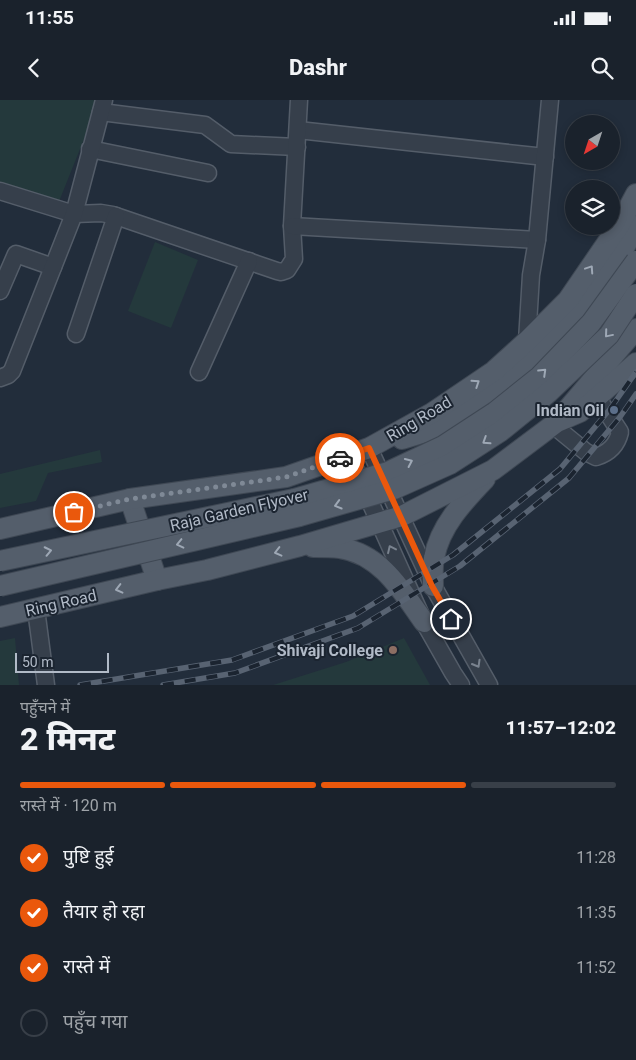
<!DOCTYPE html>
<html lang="hi">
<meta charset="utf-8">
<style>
:root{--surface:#1a222c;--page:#232a34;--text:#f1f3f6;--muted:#9fa4a9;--line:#383f48;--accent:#ea580c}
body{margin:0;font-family:Roboto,"Noto Sans Devanagari",sans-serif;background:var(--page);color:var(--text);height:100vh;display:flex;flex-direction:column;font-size:19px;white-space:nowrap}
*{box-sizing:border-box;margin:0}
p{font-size:16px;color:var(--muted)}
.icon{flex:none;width:28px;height:28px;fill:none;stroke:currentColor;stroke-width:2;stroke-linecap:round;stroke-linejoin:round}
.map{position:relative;height:585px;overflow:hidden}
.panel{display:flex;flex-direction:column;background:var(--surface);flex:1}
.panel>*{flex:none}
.needle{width:32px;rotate:219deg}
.controls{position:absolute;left:565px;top:15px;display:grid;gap:10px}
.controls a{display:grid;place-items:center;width:55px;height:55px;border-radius:50%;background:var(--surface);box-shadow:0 2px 8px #0003,0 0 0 1px var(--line);font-size:25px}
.scale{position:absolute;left:15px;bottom:12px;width:94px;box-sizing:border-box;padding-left:5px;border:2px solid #b1bac7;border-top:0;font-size:14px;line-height:18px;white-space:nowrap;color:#b1bac7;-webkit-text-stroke:4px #1b2430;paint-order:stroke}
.pin{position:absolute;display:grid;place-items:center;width:42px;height:42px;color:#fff;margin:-21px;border:2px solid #fff;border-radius:50%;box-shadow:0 1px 5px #0007}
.courier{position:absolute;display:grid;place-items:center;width:50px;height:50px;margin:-25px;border:4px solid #ea580c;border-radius:50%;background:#fff;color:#222;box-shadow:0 1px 6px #0007}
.headline em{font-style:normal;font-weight:800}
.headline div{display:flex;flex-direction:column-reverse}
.headline{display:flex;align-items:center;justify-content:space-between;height:85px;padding:0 20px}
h1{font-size:32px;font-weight:800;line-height:38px}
.bar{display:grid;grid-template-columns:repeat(4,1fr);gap:8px 5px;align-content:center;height:60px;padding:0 20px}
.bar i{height:6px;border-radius:4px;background:var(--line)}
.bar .selected{background:var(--accent)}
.bar p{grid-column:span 4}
ol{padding:0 20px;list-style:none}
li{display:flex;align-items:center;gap:15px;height:55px}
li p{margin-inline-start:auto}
li .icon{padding:5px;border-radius:50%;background:var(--accent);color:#fff;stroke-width:4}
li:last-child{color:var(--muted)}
li i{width:28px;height:28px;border:2px solid var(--line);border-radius:50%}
.status{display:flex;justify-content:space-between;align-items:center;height:35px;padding:0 25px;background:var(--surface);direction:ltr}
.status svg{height:14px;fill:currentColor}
header{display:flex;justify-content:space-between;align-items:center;height:65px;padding:0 20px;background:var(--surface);font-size:22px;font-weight:800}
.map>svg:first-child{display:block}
.green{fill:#24393c}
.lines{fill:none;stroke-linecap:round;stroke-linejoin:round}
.minor-casing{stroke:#545d69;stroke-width:19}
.major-casing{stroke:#3f4854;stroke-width:22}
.minor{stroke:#363f4b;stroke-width:16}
.major{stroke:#545e6b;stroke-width:20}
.rail-casing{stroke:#586372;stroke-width:5.5}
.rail{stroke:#1b2430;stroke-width:4;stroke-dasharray:11;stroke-linecap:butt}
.major-bridge-casing{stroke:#3f4854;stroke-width:22;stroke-linecap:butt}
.major-bridge{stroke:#545e6b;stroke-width:20}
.oneway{stroke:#9ea8b5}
.oneway2{stroke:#7a838f}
.done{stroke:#7f8996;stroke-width:5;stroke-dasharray:0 9}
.route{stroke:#ea580c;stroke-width:6}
.service-dot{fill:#5c6f8a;stroke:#1b2430;stroke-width:2}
.education-dot{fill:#8d6e63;stroke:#1b2430;stroke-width:2}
.labels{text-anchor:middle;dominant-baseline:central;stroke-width:4;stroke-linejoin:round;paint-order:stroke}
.poi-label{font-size:16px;font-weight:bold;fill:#b1bac7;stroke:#1b2430;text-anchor:end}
.street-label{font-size:16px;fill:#b1bac7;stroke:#1b2430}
</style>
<div class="status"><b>11:55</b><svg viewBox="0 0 49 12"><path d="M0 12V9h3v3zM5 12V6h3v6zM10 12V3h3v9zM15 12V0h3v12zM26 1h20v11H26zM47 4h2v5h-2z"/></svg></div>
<header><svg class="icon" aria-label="back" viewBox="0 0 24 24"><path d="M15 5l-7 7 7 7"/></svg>Dashr<svg class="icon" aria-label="search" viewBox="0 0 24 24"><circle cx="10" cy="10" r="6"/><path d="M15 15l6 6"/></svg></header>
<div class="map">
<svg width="636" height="585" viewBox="0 0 636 585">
<rect width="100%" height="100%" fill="#222d3b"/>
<g class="green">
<polygon points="0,0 96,0 90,24 58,104 0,82"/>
<polygon points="155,142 198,160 171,228 128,211"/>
<polygon points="100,350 102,362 48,373 36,401 0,408 0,374"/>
<polygon points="15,538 19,585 0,585 0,541"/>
<polygon points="404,538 430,585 273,585 346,562"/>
</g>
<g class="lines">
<g class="minor-casing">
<g id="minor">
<polyline points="101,12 205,25 231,44 297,47"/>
<polyline points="298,30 545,57"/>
<polyline points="90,49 208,73"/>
<polyline points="0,91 74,114 101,113 113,115 277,171 281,172 287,170 294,159 292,126 299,0"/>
<polyline points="292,126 537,140"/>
<polyline points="0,191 16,154 53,167"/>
<polyline points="76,234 116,116"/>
<polyline points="527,241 531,175 537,140 550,0"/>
<polyline points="199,272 249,161"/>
<polyline points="0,278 8,275 12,271 74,114 104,0"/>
<path d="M553,325L586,352L596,357C609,353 617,345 620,332L597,297"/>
<polyline points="369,348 433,486 489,585"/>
<polyline points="349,355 424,522 453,573 461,585"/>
<polyline points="36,509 46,585"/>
</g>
</g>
<g class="major-casing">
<g id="major">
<polyline points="561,317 636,229"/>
<polyline points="402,339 432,330 475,303 519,269 554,238 591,194 624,148 636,126"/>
<polyline points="130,399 157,480"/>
<polyline points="0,429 130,399 286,377 369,348 432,313 494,271 527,241 568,200 620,124 636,94"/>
<path d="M313,447C322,447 331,447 340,448C381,454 402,491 424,522"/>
<path d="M433,486C433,477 432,467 434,458C440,426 463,402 485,379"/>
<polyline points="0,517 157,480 207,470 300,446 402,416 493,370 557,322 580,312 636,263"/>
</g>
</g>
<use href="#minor" class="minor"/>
<use href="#major" class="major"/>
<g class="rail-casing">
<g id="rail">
<polyline points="80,585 232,560 353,516 453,455 560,369 610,309 636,272"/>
<polyline points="163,585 235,573 358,528 460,466 569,378 620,317 636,294"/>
</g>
</g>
<use href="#rail" class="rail"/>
<g class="major-bridge-casing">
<g id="major-bridge">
<polyline points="0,461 294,399 388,372 443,346 495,312 540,276 591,223 636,161"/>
<polyline points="0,486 300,416 394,389 450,364 501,331 548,293 609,235 636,194"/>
</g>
</g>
<use href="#major-bridge" class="major-bridge"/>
</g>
<defs><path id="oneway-chevron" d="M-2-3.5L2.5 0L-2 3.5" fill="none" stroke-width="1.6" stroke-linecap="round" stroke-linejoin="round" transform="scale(1.25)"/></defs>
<g class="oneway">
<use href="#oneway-chevron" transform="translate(590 169) rotate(-56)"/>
<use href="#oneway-chevron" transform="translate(608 234) rotate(130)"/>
<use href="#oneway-chevron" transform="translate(543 272) rotate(-44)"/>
<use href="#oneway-chevron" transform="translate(476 283) rotate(-34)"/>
<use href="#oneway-chevron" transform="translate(486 341) rotate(147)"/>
<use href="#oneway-chevron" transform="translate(409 362) rotate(-25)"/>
<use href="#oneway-chevron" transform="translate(338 405) rotate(164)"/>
<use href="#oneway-chevron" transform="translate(180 444) rotate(167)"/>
<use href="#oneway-chevron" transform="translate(48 451) rotate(-12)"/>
<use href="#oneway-chevron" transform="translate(278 452) rotate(166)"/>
<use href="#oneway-chevron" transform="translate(119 489) rotate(166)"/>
</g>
<g class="oneway2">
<use href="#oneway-chevron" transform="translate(391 449) rotate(-115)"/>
<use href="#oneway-chevron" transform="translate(477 564) rotate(60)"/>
</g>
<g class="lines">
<polyline class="done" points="74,412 130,399 286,377 340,358"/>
<polyline class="route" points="340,358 369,348 432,486 451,519"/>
</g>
<circle class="service-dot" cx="614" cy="310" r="5"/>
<circle class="education-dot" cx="393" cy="550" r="5"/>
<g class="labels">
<g class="poi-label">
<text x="604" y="310">Indian Oil</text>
<text x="383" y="550">Shivaji College</text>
</g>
<g class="street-label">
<text transform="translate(419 319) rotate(-31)">Ring Road</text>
<text transform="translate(239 410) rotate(-13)">Raja Garden Flyover</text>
<text transform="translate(61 503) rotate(-13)">Ring Road</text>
</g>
</g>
</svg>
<div class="controls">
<a><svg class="needle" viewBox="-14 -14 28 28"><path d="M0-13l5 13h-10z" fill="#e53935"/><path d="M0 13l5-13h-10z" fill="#9fa4a9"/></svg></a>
<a><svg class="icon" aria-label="layers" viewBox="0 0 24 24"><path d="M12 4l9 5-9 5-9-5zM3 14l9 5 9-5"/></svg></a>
</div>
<div class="scale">50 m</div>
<div class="pin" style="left:74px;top:412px;background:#ea580c"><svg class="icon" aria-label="bag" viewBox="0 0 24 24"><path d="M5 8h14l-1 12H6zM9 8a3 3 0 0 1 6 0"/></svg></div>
<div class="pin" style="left:451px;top:519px;background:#1f2937"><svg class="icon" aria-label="home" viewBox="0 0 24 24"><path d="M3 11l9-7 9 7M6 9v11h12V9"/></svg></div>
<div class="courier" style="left:340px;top:358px"><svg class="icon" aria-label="car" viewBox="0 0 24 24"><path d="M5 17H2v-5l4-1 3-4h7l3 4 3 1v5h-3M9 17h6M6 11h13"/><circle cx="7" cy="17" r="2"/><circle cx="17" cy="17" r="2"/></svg></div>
</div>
<section class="panel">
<div class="headline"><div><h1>2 मिनट</h1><p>पहुँचने में</p></div><em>11:57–12:02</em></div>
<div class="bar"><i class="selected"></i><i class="selected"></i><i class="selected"></i><i></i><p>रास्ते में · 120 m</p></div>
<ol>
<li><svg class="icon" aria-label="check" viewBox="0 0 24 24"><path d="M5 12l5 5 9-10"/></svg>पुष्टि हुई<p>11:28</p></li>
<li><svg class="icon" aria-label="check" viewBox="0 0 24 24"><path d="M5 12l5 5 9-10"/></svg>तैयार हो रहा<p>11:35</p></li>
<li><svg class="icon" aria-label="check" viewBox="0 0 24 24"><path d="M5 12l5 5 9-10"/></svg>रास्ते में<p>11:52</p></li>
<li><i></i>पहुँच गया</li>
</ol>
</section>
